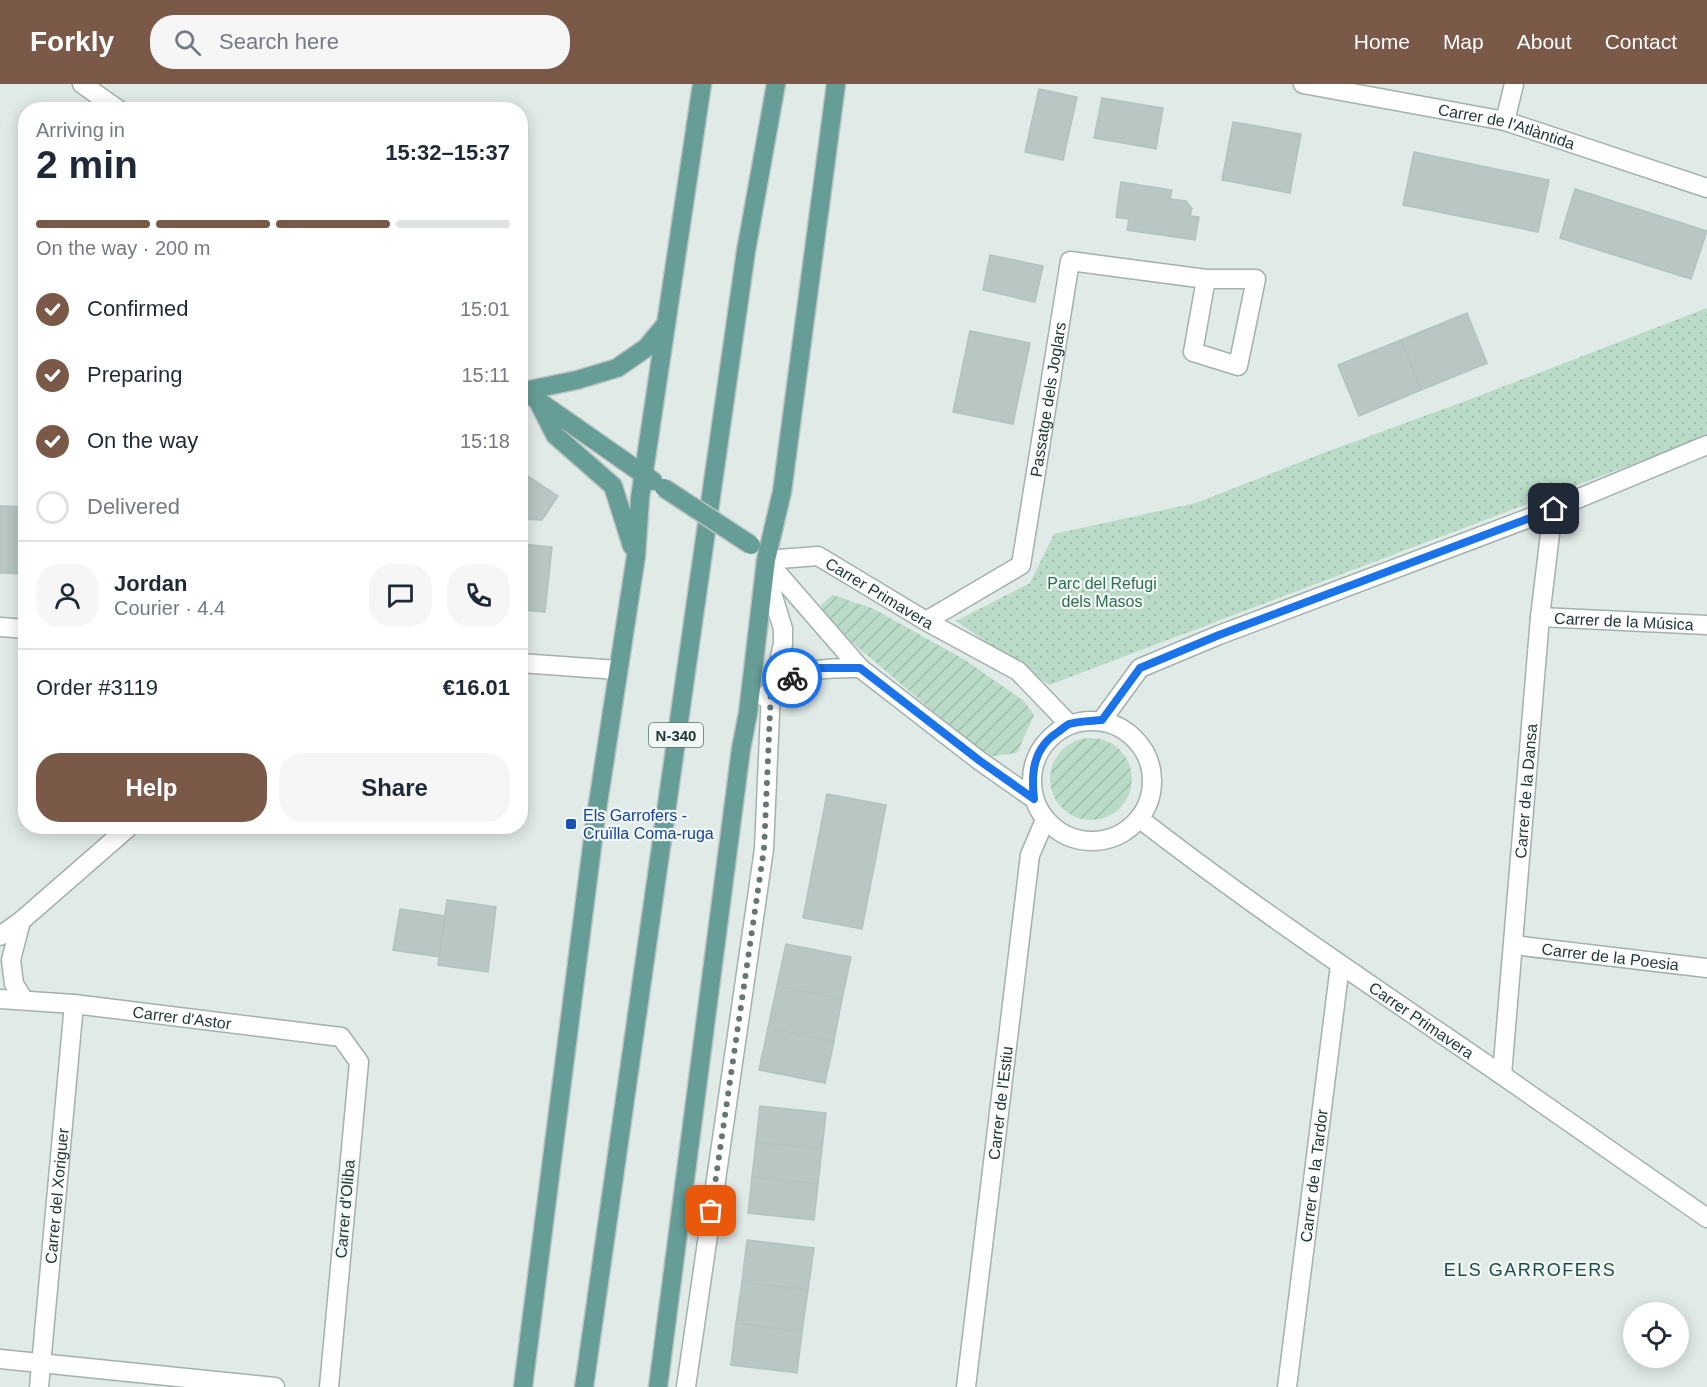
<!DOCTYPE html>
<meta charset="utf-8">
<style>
:root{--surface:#fff;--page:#f6f6f7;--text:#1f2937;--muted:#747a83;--line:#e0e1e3;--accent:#7b5948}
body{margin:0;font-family:Helvetica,sans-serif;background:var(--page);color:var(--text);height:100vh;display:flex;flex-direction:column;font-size:22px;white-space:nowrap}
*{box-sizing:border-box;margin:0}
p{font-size:20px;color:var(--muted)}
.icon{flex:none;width:33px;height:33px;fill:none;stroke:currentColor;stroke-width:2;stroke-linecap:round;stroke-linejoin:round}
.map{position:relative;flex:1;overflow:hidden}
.drawer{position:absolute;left:18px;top:18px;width:510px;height:732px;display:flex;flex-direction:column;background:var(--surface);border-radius:24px;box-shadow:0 3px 15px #0003}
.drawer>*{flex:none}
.controls{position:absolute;left:1623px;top:1218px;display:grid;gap:12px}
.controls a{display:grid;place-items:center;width:66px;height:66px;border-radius:50%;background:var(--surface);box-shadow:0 3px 15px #0003;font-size:30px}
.pin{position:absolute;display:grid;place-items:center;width:51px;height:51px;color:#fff;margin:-26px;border-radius:12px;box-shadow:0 3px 9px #0006}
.courier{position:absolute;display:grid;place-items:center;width:60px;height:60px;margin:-30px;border:4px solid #1a73e8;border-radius:50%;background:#fff;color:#222;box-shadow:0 2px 8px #0007}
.headline em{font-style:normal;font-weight:600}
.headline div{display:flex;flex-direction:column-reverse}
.headline{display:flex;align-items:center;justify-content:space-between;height:102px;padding:0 18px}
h1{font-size:39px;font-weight:600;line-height:45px}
.bar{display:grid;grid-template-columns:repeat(4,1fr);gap:9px 6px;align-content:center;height:72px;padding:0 18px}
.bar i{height:8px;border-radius:4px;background:var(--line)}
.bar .selected{background:var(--accent)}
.bar p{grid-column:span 4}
.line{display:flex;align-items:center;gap:15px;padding:0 18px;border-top:2px solid var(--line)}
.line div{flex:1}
.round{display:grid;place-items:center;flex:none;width:63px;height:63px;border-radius:24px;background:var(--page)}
ol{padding:0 18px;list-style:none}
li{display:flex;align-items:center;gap:18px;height:66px}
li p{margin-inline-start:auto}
li .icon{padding:6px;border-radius:50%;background:var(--accent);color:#fff;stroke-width:4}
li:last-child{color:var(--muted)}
li i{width:33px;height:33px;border:3px solid var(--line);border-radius:50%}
.primary-button{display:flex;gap:12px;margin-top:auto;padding:12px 18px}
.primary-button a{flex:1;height:69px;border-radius:24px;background:var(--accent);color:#fff;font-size:24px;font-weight:600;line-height:69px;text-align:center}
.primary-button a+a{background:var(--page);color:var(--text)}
header{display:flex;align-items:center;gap:36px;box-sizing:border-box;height:84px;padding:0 30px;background:var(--accent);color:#fff}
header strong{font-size:28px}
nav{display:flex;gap:33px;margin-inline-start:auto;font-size:21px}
.search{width:420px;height:54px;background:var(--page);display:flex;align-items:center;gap:15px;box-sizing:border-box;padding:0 21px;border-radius:24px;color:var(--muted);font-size:22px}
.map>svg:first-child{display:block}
.park{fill:url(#park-dots)}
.garden{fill:url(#garden-furrows)}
.building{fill:#b8c7c3;stroke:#b2c3bf;stroke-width:1.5}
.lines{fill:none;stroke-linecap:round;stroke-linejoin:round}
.minor-casing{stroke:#a3b1ae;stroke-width:21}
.major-casing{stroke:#bcc4c3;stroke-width:21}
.minor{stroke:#fff;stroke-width:18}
.major{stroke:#669e97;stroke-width:18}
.major-bridge-casing{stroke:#bcc4c3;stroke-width:21;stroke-linecap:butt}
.major-bridge{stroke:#669e97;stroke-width:18}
.done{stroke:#647774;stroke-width:6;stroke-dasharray:0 10.8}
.route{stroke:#1a73e8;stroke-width:8}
.transit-dot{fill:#1a4fb4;stroke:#f0f7f4;stroke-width:2}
.labels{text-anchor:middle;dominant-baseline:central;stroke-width:4.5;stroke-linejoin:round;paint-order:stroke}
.shield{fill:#f0f7f4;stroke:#5f726f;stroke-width:1.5}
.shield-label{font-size:15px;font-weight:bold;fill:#213936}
.street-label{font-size:16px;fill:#213936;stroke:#f0f7f4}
.park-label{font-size:16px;fill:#2d6e50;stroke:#f0f7f4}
.transit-label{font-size:16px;fill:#164399;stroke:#f0f7f4;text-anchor:start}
.neighbourhood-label{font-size:18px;letter-spacing:1.5px;fill:#1e4a46;stroke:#f0f7f4}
</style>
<header>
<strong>Forkly</strong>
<div class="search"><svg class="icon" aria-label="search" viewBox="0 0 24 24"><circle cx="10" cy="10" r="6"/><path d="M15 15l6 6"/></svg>Search here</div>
<nav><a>Home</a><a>Map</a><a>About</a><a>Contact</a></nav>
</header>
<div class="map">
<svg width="1707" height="1303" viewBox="0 0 1707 1303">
<defs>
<pattern id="park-dots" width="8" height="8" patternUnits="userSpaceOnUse" patternTransform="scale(1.5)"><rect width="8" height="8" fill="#b9dbc7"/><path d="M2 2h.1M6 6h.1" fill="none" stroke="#9fbdac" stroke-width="1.8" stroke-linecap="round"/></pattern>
<pattern id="garden-furrows" width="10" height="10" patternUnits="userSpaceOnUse" patternTransform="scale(1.5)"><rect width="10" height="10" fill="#b9dbc7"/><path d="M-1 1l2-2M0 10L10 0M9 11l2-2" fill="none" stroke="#9fbdac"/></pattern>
</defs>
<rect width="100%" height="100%" fill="#e0eae7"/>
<polygon class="park" points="1707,224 1707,352 1049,601 956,537 1030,499 1054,450 1196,419 1321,370 1479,312"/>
<g class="garden">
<polygon points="833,511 874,525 965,576 1025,618 1034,631 1017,669 987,673 828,538 821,521"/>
<circle cx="1091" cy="695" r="41"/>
</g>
<g class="building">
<polygon points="1039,5 1077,13 1063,76 1025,68"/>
<polygon points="1102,14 1163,24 1156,65 1094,54"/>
<polygon points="1233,38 1301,50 1290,109 1222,96"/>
<polygon points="1414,68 1549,96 1538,148 1403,121"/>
<polygon points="1121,98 1172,106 1170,115 1186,117 1192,125 1190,132 1199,133 1195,156 1127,146 1129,135 1116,133"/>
<polygon points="1575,105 1707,147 1691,195 1560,154"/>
<polygon points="990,171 1043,182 1035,218 983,206"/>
<polygon points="1467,229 1487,279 1421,306 1401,256"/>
<polygon points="970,247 1030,259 1013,340 953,328"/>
<polygon points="1401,256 1421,306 1359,332 1338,281"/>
<polygon points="520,387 558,412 542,436 520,435"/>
<polygon points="0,422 26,423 26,490 0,489"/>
<polygon points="520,460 552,463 545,528 520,526"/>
<polygon points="827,710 886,721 862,845 803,834"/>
<polygon points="447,816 496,823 488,888 438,881"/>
<polygon points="400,825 445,832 439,873 393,866"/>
<polygon points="786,860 851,873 842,915 777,902"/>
<polygon points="777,902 842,915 834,957 768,944"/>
<polygon points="768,944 834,957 825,999 759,986"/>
<polygon points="760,1022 826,1029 822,1065 756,1058"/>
<polygon points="756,1058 822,1065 818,1100 752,1093"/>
<polygon points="752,1093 818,1100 814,1136 748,1129"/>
<polygon points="747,1156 814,1164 808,1206 742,1198"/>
<polygon points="742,1198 808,1206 802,1248 736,1239"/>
<polygon points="736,1239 802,1248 797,1289 731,1281"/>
</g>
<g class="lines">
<g class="minor-casing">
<g id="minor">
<polyline points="82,0 119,26"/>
<path id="s1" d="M1303,0L1505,37L1707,104"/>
<polyline points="1505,37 1514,0"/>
<polyline points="766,476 860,584 980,677 1034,715"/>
<path id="s2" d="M766,476L818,472L926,537L1018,587L1069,640"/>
<polyline points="765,486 783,545 783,560 776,590 779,603"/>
<path id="s3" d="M1540,533L1707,541"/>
<path id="s4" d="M926,537L1021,481L1070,177L1206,195H1256L1238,282L1193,268L1206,195"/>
<polyline points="0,543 26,545"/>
<polyline points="520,579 617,586"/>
<path d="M764,613C770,607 776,604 783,600C810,583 830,584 860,584"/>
<polyline points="1102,636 1140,584 1219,551 1553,425 1707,361"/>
<circle cx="1092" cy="697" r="60"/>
<path id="s5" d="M1140,735C1256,825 1378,906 1499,989C1569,1037 1638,1086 1707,1134"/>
<polyline points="21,837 11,876 14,900 24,916"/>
<polyline points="0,852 21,837 130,742"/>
<path id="s6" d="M1513,861L1707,884"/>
<path id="s7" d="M0,915L74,920L341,953L359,978L329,1303"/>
<path id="s8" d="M1502,991L1540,533L1553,425"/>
<polyline points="0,1275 275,1303"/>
<path id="s9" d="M39,1303L74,920"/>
<polyline points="686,1303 764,765 771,606"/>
<path id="s10" d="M966,1303L1030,771L1045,736"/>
<path id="s11" d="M1287,1303L1340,881"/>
</g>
</g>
<g class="major-casing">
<g id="major">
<polyline points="524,307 653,397"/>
<polyline points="524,307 577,296 617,284 646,264 666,240"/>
<polyline points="538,317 555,351 613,402 632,462"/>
<polyline points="523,1303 595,739 636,472 640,414 702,0"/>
<polyline points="584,1303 746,167 776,0"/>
<polyline points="658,1303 741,665 748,629 766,476 782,408 836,0"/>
</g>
</g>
<use href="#minor" class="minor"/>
<use href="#major" class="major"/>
<g class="major-bridge-casing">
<polyline id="major-bridge" points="664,404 751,461"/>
</g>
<use href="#major-bridge" class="major-bridge"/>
</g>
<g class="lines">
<polyline class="done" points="711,1127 764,765 771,606 792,594"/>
<path class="route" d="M792,594L798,591L819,584H860L980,677L1034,715C1031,689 1033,664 1058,648C1061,646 1065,642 1069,640C1079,637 1092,637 1102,636L1140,584L1219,551L1554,425"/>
</g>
<rect class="transit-dot" x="565" y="734" width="12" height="12" rx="3"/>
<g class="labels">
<rect class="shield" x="649" y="639" width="54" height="24" rx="4.5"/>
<g class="shield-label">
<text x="676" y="651">N-340</text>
</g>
<g class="street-label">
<text stroke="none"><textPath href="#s1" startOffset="208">Carrer de l'Atlàntida</textPath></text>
<text stroke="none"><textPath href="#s4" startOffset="278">Passatge dels Joglars</textPath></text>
<text stroke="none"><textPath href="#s2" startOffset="124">Carrer Primavera</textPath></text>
<text stroke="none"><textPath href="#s3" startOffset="84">Carrer de la Música</textPath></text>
<text stroke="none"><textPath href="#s8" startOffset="285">Carrer de la Dansa</textPath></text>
<text stroke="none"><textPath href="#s6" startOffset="98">Carrer de la Poesia</textPath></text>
<text stroke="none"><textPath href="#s7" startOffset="183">Carrer d'Astor</textPath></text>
<text stroke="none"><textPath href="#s5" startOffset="346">Carrer Primavera</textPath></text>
<text stroke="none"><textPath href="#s10" startOffset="286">Carrer de l'Estiu</textPath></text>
<text stroke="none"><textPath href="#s11" startOffset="213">Carrer de la Tardor</textPath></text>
<text stroke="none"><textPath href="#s9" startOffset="192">Carrer del Xoriguer</textPath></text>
<text transform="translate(345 1125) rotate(-85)">Carrer d'Oliba</text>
</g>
<g class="park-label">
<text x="1102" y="499">Parc del Refugi<tspan x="1102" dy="18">dels Masos</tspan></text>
</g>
<g class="transit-label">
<text x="583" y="731">Els Garrofers -<tspan x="583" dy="18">Cruïlla Coma-ruga</tspan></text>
</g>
<g class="neighbourhood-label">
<text x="1530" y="1186">ELS GARROFERS</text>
</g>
</g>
</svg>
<div class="controls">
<a><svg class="icon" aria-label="locate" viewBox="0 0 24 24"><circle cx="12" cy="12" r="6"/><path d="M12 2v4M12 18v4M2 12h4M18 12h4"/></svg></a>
</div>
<div class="pin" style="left:711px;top:1127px;background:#ea580c"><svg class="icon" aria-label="bag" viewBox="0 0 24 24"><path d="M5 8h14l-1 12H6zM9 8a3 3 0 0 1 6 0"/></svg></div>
<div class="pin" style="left:1554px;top:425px;background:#1f2937"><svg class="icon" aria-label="home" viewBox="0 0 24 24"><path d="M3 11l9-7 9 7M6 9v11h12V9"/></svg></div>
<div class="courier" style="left:792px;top:594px"><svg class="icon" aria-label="bike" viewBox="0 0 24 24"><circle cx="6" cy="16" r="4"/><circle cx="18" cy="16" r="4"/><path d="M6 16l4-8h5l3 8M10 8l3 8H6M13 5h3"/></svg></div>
<section class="drawer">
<div class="headline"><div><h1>2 min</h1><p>Arriving in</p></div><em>15:32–15:37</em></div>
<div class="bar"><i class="selected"></i><i class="selected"></i><i class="selected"></i><i></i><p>On the way · 200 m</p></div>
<ol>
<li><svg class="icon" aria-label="check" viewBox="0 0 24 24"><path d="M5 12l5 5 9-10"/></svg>Confirmed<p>15:01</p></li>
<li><svg class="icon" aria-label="check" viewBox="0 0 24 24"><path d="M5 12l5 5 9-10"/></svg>Preparing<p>15:11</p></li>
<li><svg class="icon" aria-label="check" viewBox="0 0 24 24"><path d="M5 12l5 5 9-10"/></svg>On the way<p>15:18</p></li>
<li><i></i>Delivered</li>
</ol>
<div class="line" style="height:108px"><a class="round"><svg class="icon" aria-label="person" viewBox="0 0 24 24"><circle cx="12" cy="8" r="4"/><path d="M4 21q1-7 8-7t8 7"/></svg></a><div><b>Jordan</b><p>Courier · 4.4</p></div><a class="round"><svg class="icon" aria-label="chat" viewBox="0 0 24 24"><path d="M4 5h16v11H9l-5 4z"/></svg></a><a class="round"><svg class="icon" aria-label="phone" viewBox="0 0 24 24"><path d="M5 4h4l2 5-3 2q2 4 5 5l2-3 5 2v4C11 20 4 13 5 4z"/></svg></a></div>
<div class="line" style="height:78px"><div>Order #3119</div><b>€16.01</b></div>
<div class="primary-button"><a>Help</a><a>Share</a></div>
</section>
</div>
